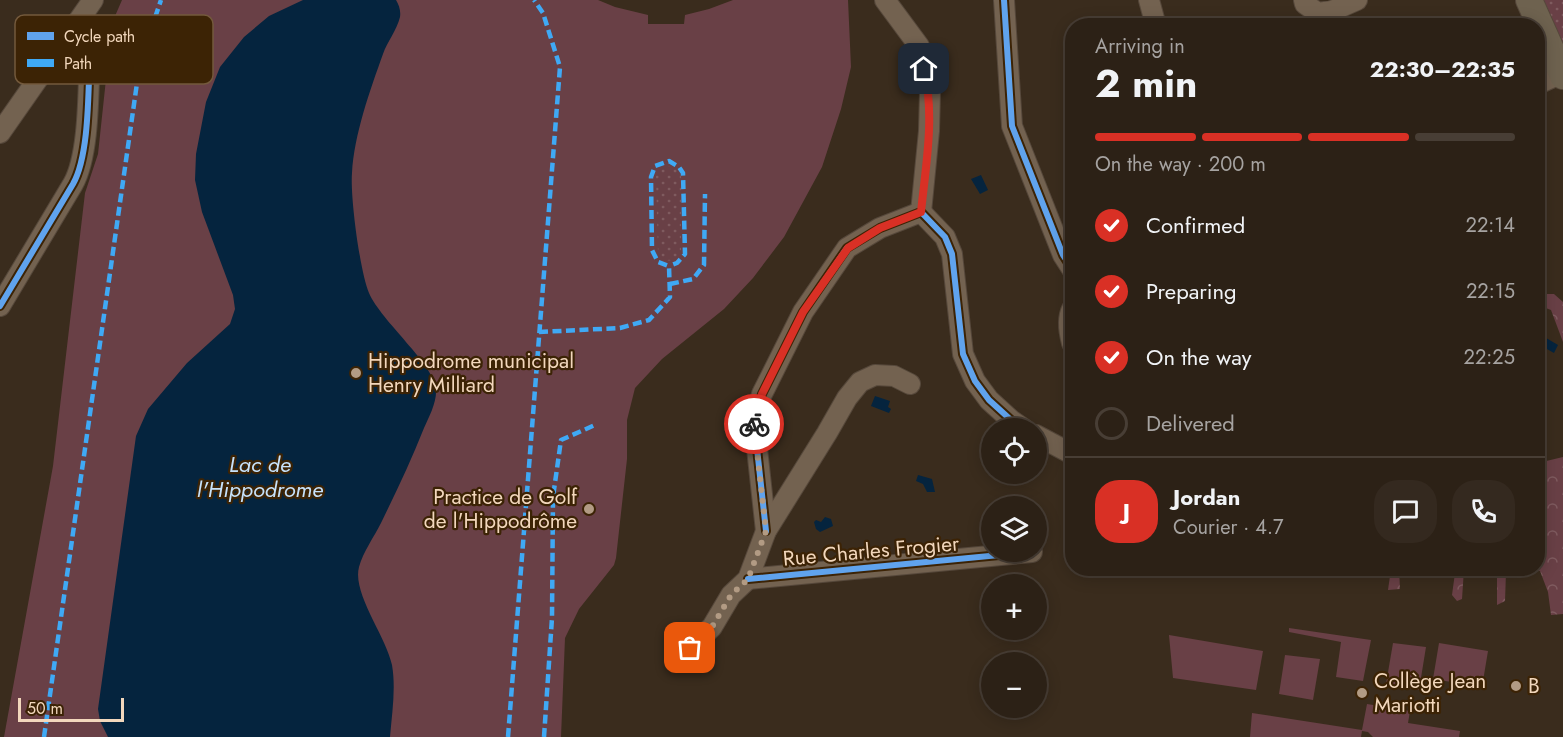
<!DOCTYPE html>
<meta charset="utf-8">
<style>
:root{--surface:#2c2116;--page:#34291f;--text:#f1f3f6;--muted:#a6a3a1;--line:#483e35;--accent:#d93025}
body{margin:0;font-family:Jost,sans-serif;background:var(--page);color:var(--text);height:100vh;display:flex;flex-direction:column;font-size:22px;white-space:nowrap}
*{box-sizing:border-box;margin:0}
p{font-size:20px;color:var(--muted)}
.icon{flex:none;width:33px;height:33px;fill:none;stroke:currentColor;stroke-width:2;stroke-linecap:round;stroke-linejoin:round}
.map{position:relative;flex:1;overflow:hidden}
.drawer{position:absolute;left:1065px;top:18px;width:480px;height:558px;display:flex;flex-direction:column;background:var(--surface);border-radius:24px;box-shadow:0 3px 15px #0003,0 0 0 2px var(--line)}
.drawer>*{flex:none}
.fabs{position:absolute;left:981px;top:418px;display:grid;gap:12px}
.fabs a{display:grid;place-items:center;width:66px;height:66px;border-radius:50%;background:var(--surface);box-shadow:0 3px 15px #0003,0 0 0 2px var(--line);font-size:30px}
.scale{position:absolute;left:18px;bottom:15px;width:106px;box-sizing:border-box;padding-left:6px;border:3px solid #f2d7bc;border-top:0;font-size:16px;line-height:21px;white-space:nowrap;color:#f2d7bc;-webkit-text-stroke:4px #3c2305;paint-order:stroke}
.pin{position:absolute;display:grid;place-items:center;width:51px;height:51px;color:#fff;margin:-26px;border-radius:12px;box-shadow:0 3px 9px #0006}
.courier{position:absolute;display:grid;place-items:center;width:60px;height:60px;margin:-30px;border:4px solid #d93025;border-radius:50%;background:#fff;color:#222;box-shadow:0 2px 8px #0007}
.overview em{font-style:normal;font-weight:700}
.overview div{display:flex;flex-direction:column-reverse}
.overview{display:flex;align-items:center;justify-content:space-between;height:102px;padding:0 30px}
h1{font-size:39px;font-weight:700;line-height:45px}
.bar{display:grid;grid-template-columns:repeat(4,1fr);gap:9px 6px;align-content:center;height:72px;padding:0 30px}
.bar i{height:8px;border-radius:4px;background:var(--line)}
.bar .active{background:var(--accent)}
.bar p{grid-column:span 4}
.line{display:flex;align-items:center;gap:15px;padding:0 30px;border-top:2px solid var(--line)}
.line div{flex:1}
.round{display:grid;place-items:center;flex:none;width:63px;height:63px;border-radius:24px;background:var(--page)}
ol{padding:0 30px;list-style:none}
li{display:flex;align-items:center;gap:18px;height:66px}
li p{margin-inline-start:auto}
li .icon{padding:6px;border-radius:50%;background:var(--accent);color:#fff;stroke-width:4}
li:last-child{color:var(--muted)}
li i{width:33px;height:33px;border:3px solid var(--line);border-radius:50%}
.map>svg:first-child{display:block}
.green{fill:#694046}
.forest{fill:url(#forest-crowns)}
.garden{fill:url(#garden-dots)}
.water{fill:#05243e}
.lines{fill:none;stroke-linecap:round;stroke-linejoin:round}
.minor-casing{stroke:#56483b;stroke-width:22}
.major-casing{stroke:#56483b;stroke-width:28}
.minor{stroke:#736250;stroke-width:20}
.major{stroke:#6e624f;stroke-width:26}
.quiet{stroke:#3fa9f5;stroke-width:4.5;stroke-dasharray:9 4.5;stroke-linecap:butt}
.cycleway-casing{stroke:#3c2305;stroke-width:10}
.cycleway{stroke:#60a3ed;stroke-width:6}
.done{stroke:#b29b84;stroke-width:6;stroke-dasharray:0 10.8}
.route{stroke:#d93025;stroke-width:8}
.poi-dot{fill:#b29b84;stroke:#3c2305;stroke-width:2}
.labels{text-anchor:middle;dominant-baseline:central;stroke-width:4.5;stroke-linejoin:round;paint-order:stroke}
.poi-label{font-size:21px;fill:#f2d7bc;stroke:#3c2305;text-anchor:start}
.street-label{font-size:21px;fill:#f2d7bc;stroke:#3c2305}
.water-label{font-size:22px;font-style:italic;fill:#c6e2fc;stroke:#3c2305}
.key{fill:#3c2305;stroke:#73593c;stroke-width:1.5}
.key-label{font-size:16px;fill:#f2d7bc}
</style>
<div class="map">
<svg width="1563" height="737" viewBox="0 0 1563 737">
<defs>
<pattern id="forest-crowns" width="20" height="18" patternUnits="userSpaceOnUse" patternTransform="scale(1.5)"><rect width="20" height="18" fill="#694046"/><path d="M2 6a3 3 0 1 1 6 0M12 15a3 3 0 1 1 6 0" fill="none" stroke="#7f5b5f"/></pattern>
<pattern id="garden-dots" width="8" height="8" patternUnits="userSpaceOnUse" patternTransform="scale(1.5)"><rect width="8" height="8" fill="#694046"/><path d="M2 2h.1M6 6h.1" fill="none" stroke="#7f5b5f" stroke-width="1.8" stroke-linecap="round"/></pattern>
</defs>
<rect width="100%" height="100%" fill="#3a2c1d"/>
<g class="green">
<polygon points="122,0 598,0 615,7 648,15 648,24 684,24 685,15 709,9 733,0 848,0 851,67 841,109 822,167 784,237 753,278 724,309 662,359 635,388 627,420 627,459 616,558 614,565 579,609 565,638 561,737 4,737 53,466 85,193 98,154 112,23"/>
<polygon points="1289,628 1371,640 1363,681 1336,677 1341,642 1289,632"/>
<polygon points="1169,635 1263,651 1256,690 1173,678"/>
<polygon points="1393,643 1426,647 1419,690 1386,684"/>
<polygon points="1439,643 1488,651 1482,687 1433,679"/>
<polygon points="1285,655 1320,659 1313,700 1279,694"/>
<polygon points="1367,704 1410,711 1408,723 1460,731 1459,737 1373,737 1368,732 1362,731 1361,737 1250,737 1252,713 1362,730"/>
</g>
<g class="forest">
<polygon points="1538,294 1554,294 1563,302 1563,342 1551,310 1538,305"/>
<polygon points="1563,457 1563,614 1551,615 1548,592 1540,571 1506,572 1505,601 1497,605 1497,578 1494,569 1538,568 1538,533 1545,529 1538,506 1538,463"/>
<polygon points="1391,569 1399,569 1400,589 1388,590"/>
<polygon points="1453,569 1464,569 1462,599 1457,601 1452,595 1455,573"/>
</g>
<g class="garden">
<polygon points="1542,0 1563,0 1563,46"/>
<path d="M667,166L675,167L681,176V252C675,261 671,262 661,259L658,254L656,175L660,169Z"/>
</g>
<g class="water">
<path d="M303,0H396C399,5 401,11 400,17C397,30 387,42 383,54C370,90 354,135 352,173C350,196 360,272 369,293C381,321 434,364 436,389C437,402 429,417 424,428C411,461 396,492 381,523C374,537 363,552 359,567C352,593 386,636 392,665C396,688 392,713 390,737H108L100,721L98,709L136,436L148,409L187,363L230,324L235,309L233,295L202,212L195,180L196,154L206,102L220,67L244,37L269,16Z"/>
<polygon points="981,175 988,190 980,194 971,179"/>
<polygon points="1541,335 1558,345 1554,353 1538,344"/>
<polygon points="875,396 890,401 888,407 891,409 889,413 871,406"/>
<polygon points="918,475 932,479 935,492 927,492 923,484 916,481"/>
<polygon points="825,517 831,519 833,526 820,532 816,529 814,522 816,520 821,522"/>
</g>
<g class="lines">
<g class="minor-casing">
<g id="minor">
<polyline points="885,0 919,46 930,92 929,131 921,212"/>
<polyline points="1004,0 1012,126 1063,255 1072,269"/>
<polyline points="1149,0 1156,26"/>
<polyline points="1304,0 1305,4 1318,13 1332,11 1357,0"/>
<polyline points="1538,84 1562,73"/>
<polyline points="0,133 93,0"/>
<path d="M0,306L73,184C90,154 88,87 90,51L86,42L72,29"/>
<path d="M1072,309C1067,319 1069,332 1072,343"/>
<polyline points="1036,435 1072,454"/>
<polyline points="766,531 754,421 762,394 803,312 847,248 880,228 921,212 945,237 952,254 963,354 975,381 989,400 1011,420 1024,429"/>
<polyline points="748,579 1032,552"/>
<polyline points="690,648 712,627 731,595 748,579 766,531 827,433 847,398 860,382 875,375 894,376 910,384"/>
</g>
</g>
<g class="major-casing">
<polyline id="major" points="1529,0 1563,76"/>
</g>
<use href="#minor" class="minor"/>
<use href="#major" class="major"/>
<g class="quiet">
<polyline points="670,284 693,279 704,265 705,194"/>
<polyline points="539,332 620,328 649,320 670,297 669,266 658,262 652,250 651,177 655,166 669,161 679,167 683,173 685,254 677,263 669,266"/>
<polyline points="44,737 140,62 161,0"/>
<polyline points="508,737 560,67 543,13 534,0"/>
<polyline points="544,737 552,618 553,497 561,440 595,425"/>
</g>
<g class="cycleway-casing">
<g id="cycleway">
<polyline points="1004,0 1012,126 1063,255 1072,269"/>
<path d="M0,306L73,184C90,154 88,87 90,51L86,42L72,29"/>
<polyline points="766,531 754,421 762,394 803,312 847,248 880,228 921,212 945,237 952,254 963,354 975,381 989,400 1011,420 1024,429"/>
<polyline points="748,579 1032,552"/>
</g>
</g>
<use href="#cycleway" class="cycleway"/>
</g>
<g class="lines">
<polyline class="done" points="690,648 712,627 731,595 748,579 766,531 754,424"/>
<path class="route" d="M754,424L762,394L803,312L848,248L880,228L921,212C926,164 935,116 924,69"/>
</g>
<g class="poi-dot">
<circle cx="356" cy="373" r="6"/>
<circle cx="589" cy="509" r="6"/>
<circle cx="1516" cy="686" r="6"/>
<circle cx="1362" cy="693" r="6"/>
</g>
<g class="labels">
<g class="poi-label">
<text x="368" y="361">Hippodrome municipal<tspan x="368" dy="24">Henry Milliard</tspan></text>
<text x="577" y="497" text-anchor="end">Practice de Golf<tspan x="577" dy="24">de l'Hippodrôme</tspan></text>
<text x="1374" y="681">Collège Jean<tspan x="1374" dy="24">Mariotti</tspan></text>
<text x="1528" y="686">B</text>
</g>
<g class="street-label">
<text transform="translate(871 551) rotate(-5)">Rue Charles Frogier</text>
</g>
<g class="water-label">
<text x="260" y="464">Lac de<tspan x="260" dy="25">l'Hippodrome</tspan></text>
</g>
</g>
<rect x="15" y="15" width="198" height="69" rx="9" class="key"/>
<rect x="27" y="32" width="27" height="8" fill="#60a3ed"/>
<rect x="27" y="59" width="27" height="8" fill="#3fa9f5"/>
<g class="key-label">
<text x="64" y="42">Cycle path</text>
<text x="64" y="69">Path</text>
</g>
</svg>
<div class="fabs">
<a><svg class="icon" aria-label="locate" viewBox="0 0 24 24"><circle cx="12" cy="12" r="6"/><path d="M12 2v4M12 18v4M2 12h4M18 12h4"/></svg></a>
<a><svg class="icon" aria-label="layers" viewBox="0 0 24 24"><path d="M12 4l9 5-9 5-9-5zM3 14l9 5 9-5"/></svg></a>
<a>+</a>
<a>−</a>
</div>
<div class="scale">50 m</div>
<div class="pin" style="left:690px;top:648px;background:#ea580c"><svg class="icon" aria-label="bag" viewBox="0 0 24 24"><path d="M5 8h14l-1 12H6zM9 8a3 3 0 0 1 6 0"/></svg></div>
<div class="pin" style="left:924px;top:69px;background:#1f2937"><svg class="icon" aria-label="home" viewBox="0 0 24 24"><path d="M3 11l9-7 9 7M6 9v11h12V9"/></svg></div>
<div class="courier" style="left:754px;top:424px"><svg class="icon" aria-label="bike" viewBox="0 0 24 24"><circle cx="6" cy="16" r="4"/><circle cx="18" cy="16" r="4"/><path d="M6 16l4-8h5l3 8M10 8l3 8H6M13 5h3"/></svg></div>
<section class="drawer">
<div class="overview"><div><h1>2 min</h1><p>Arriving in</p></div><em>22:30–22:35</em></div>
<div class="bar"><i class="active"></i><i class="active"></i><i class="active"></i><i></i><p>On the way · 200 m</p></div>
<ol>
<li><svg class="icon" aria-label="check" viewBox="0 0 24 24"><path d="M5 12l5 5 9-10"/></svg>Confirmed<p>22:14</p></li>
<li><svg class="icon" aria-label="check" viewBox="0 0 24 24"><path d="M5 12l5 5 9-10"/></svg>Preparing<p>22:15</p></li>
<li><svg class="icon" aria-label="check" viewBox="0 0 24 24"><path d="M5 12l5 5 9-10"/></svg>On the way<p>22:25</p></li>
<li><i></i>Delivered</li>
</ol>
<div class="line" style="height:108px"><b class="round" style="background:var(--accent);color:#fff">J</b><div><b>Jordan</b><p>Courier · 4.7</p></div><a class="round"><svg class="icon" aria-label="chat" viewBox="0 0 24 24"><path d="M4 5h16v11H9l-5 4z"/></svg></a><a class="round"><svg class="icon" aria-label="phone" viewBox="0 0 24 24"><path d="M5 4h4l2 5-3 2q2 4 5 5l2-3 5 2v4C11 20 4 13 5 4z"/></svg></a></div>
</section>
</div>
